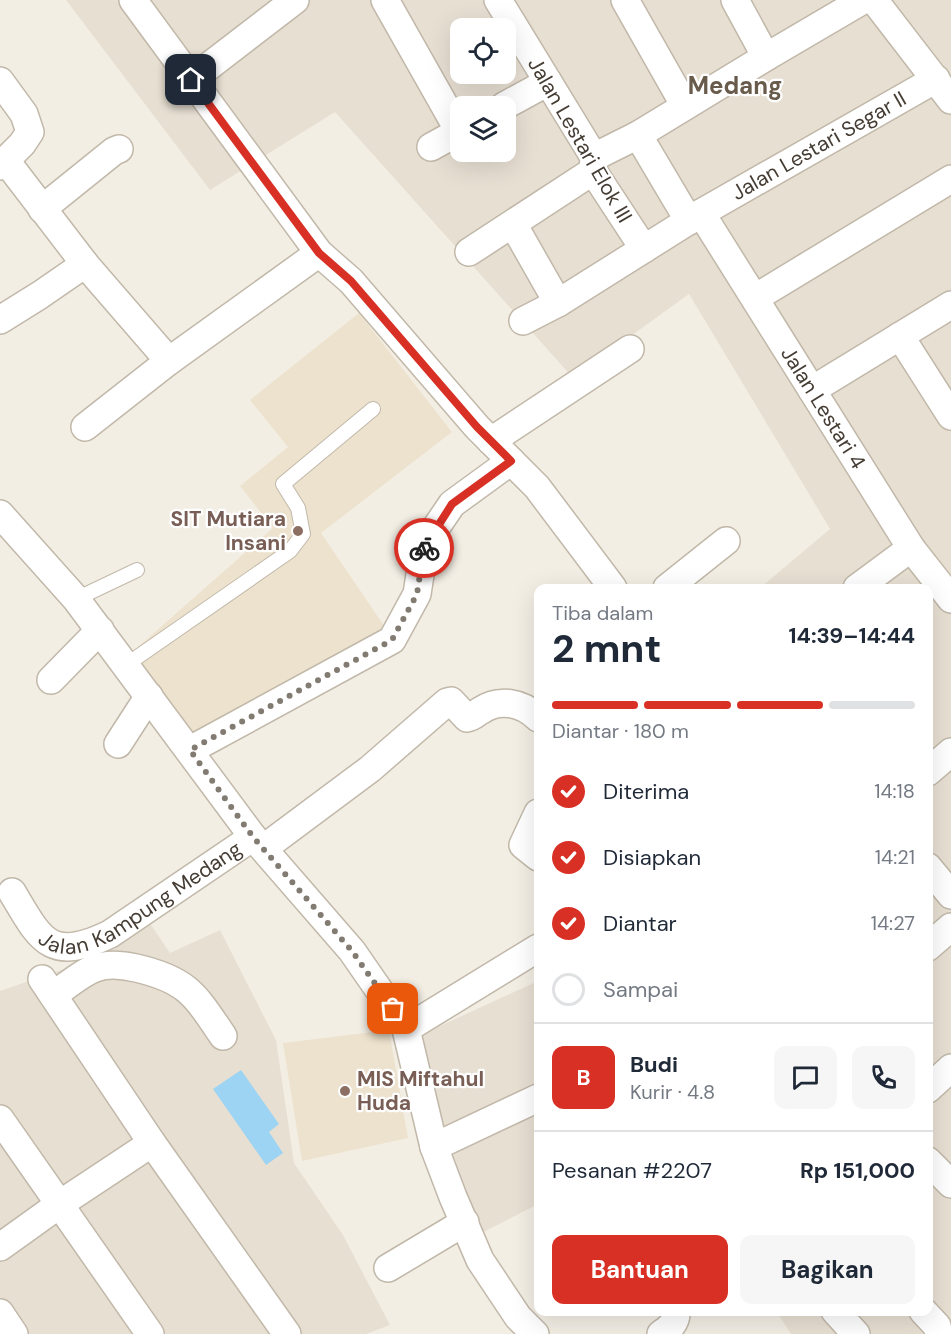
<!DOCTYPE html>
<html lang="id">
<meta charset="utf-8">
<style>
:root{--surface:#fff;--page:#f6f6f7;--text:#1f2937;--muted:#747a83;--line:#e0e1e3;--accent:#d93025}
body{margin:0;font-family:"DM Sans",sans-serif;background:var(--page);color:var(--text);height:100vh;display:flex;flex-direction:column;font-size:22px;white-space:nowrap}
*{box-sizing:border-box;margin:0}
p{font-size:20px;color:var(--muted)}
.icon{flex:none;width:33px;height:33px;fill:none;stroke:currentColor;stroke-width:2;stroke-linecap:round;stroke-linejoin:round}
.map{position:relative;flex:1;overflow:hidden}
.panel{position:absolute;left:534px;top:584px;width:399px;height:732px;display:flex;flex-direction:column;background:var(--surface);border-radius:12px;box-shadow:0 6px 24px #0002}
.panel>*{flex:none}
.fabs{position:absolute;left:450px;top:18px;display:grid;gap:12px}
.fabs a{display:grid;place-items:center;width:66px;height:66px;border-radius:12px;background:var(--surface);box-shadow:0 6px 24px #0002;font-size:30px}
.pin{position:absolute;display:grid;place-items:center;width:51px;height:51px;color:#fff;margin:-26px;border-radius:12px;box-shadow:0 3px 9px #0006}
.courier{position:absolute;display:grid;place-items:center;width:60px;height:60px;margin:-30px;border:4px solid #d93025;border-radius:50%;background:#fff;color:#222;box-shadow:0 2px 8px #0007}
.headline em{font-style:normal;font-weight:700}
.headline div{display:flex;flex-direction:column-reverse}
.headline{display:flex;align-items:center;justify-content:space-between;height:102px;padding:0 18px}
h1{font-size:39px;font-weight:700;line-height:45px}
.bar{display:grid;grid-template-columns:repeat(4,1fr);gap:9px 6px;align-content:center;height:72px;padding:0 18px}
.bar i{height:8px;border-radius:4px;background:var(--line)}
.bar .active{background:var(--accent)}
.bar p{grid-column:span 4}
.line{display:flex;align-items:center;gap:15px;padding:0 18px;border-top:2px solid var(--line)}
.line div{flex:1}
.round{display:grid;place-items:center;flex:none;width:63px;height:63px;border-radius:12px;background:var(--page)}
ol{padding:0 18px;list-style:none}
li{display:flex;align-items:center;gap:18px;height:66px}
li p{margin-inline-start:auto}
li .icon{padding:6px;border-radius:50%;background:var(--accent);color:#fff;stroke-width:4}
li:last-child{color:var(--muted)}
li i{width:33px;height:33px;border:3px solid var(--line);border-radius:50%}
.primary-button{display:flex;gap:12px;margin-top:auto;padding:12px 18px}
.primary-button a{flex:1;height:69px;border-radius:12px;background:var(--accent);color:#fff;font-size:24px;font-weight:700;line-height:69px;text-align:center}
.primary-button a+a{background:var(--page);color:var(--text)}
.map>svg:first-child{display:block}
.residential{fill:#e7dfd2;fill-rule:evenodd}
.education{fill:#ede2cd}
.water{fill:#9dd4f3}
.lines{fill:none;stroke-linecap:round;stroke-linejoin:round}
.service-casing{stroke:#c1b8a9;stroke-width:16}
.minor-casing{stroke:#c1b8a9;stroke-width:30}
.service{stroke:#fff;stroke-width:14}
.minor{stroke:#fff;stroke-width:27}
.done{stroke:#827b72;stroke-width:6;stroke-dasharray:0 10.8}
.route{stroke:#d93025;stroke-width:8}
.education-dot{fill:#8d6e63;stroke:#fff;stroke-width:2}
.labels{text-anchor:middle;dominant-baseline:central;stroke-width:4.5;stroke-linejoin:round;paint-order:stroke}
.street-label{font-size:21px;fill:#453d34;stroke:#fff}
.education-label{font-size:21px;font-weight:bold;fill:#785e54;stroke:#fff;text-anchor:end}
.quarter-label{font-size:24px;font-weight:bold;fill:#685b4b;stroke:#fff}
</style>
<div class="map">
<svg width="951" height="1334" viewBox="0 0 951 1334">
<rect width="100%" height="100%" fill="#f3eee4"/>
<g class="residential">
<path d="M66,0H951V1334H791L776,1311H928V588H760L830,529L689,294L573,378L335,112L210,190ZM460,28H506V74H460ZM460,106H506V152H460Z"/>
<polygon points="149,922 170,953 220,930 276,1040 294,1163 343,1235 390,1325 366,1334 0,1334 0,991 67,968"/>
<polygon points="538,981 538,1204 470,1239 414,1038"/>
</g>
<g class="education">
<polygon points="359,313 452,432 321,533 391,636 202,754 130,654 273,528 240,486 288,447 250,400"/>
<polygon points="389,1030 408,1138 302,1161 283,1043"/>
</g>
<polygon class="water" points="241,1070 279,1124 269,1132 283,1153 266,1165 213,1089"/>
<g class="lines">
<g class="service-casing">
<g id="service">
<polyline points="76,599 137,570"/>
<polyline points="126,665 290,551 303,534 298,508 283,484 373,409"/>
</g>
</g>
<g class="minor-casing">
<g id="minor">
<polyline points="133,0 319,253 351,281 477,427 537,487 613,588"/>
<polyline points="385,0 459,131"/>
<polyline points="498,0 594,157 593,171 644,249"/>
<polyline points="625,0 685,106"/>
<polyline points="735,0 766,57"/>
<polyline points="874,0 951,100"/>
<polyline points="191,80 295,0"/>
<polyline points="0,81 24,114 30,132 22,144 0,166"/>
<polyline points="504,106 548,82"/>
<polyline points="638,135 689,221"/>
<polyline points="431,147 460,131"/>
<polyline points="594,157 638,135 766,57 863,0"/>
<polyline points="6,161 85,264"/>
<polyline points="42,209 114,151 119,149"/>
<path id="s1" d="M701,213L911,548L951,599"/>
<polyline points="513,224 558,303"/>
<polyline points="469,252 593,171"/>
<polyline points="755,298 951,179"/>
<polyline points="0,320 40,295 85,264 169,361"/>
<path id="s2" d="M523,321L558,303L701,213L936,79"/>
<polyline points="900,336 951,416"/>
<polyline points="812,390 951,305"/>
<polyline points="85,427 169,361 319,253"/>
<polyline points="491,441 630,349"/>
<polyline points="0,514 76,599 253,837 352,951 406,1029 434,1147 453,1197 480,1260 518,1317 535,1334"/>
<polyline points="667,588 726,541"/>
<polyline points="857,588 911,548"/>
<polyline points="51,680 100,630"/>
<polyline points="118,744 149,696"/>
<polyline points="190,750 392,640 417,594 424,549 437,526 452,504 511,461"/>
<polyline points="928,772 951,752"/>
<polyline points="538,813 523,845 538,857"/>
<path d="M264,848L370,769L447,702L451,701L467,718C473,717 475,714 480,711C499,698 522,702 538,718"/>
<polyline points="928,867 951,895"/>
<path id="s3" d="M12,892C41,941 50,963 110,934L253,837"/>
<polyline points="928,947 951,927"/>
<polyline points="42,979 152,1143 287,1334"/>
<path d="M53,995C66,987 81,973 95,968C109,963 123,965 136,968C188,980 195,995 223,1036"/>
<polyline points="406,1029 538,948"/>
<polyline points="928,1089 951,1068"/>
<polyline points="0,1119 150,1334"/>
<polyline points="434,1147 538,1098"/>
<polyline points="928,1161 951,1184"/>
<polyline points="0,1247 60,1204 152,1143"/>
<polyline points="388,1268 465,1222"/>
<polyline points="835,1311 856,1334"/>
<polyline points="923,1311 937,1326 939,1334"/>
<polyline points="0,1313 14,1334"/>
<path d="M661,1334C670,1328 677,1322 676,1311"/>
</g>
</g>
<use href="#service" class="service"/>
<use href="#minor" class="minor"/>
</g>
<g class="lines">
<polyline class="done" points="393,1009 352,951 253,837 190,750 392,640 417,594 424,548"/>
<polyline class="route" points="191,80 319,253 351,281 477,427 511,461 452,504 424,548"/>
</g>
<g class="education-dot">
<circle cx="298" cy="531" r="6"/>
<circle cx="345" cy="1091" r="6"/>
</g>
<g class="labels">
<g class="street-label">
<text transform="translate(580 140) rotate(60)">Jalan Lestari Elok III</text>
<text stroke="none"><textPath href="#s2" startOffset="344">Jalan Lestari Segar II</textPath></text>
<text stroke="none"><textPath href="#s1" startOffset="230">Jalan Lestari 4</textPath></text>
<text stroke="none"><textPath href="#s3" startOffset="168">Jalan Kampung Medang</textPath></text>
</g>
<g class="education-label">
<text x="286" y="519">SIT Mutiara<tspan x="286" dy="24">Insani</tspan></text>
<text x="357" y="1079" text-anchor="start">MIS Miftahul<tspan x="357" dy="24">Huda</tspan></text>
</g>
<g class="quarter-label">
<text x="735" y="85">Medang</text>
</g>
</g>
</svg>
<div class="fabs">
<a><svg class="icon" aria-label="locate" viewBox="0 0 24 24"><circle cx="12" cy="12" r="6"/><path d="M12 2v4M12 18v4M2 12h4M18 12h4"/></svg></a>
<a><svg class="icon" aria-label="layers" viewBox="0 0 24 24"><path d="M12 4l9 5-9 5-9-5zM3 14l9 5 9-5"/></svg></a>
</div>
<div class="pin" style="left:393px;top:1009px;background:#ea580c"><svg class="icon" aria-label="bag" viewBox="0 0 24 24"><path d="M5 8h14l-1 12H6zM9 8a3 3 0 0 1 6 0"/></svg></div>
<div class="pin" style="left:191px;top:80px;background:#1f2937"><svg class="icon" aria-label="home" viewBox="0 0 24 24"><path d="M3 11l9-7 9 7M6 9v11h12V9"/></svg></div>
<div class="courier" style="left:424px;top:548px"><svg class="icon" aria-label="bike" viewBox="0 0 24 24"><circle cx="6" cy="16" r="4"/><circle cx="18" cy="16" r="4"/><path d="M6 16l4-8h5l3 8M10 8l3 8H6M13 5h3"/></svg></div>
<section class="panel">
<div class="headline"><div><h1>2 mnt</h1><p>Tiba dalam</p></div><em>14:39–14:44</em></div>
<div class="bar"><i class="active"></i><i class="active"></i><i class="active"></i><i></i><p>Diantar · 180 m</p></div>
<ol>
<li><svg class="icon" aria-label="check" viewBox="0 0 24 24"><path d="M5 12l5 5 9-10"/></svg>Diterima<p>14:18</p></li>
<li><svg class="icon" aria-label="check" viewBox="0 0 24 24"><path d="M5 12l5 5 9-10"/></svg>Disiapkan<p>14:21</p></li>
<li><svg class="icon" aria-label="check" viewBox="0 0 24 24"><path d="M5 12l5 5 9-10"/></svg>Diantar<p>14:27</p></li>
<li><i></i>Sampai</li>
</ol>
<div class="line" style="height:108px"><b class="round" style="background:var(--accent);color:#fff">B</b><div><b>Budi</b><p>Kurir · 4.8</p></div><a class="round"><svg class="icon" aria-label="chat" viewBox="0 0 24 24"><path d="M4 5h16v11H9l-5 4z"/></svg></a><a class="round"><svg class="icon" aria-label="phone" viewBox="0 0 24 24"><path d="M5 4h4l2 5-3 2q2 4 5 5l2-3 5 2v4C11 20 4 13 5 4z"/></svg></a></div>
<div class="line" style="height:78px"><div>Pesanan #2207</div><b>Rp 151,000</b></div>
<div class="primary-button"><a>Bantuan</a><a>Bagikan</a></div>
</section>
</div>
